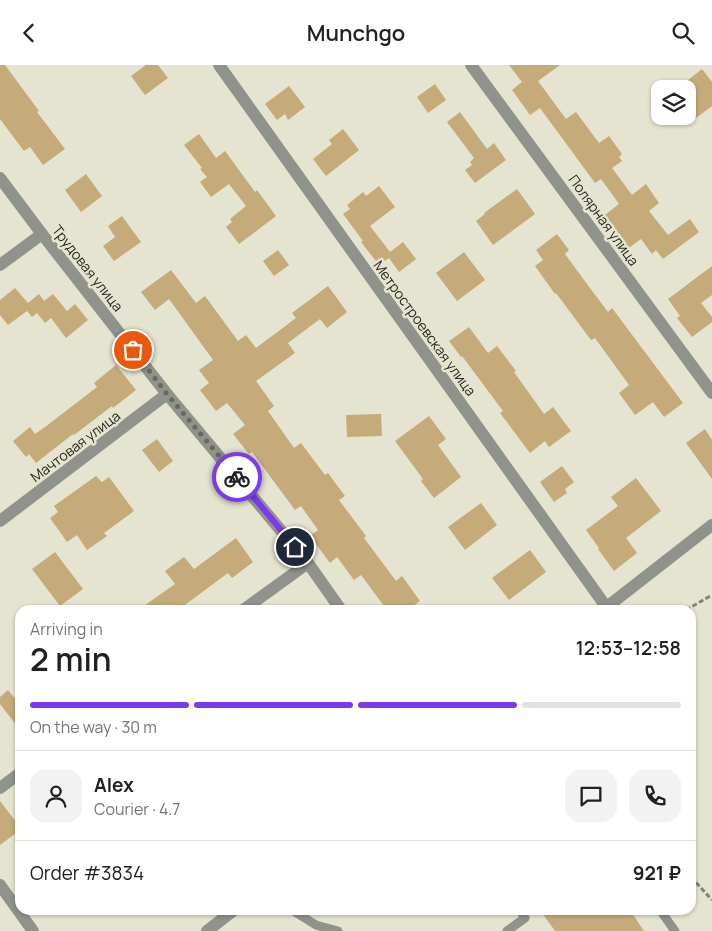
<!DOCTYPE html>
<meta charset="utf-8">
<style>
:root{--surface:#fff;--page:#f2f2f2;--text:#202124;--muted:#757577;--line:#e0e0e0;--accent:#7c3aed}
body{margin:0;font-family:Manrope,sans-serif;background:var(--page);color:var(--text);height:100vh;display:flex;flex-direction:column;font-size:19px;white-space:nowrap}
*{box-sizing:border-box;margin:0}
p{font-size:16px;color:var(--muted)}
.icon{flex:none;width:28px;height:28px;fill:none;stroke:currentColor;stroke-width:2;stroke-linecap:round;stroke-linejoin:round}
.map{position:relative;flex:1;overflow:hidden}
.panel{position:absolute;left:15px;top:540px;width:681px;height:310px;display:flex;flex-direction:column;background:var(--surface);border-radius:15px;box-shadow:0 1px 4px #0004}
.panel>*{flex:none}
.controls{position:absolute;left:651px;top:15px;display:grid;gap:10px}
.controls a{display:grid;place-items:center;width:45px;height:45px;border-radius:10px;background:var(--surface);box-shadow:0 1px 4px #0004;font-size:25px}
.pin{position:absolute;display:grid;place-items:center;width:42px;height:42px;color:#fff;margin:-21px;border:2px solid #fff;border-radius:50%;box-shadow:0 1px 5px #0007}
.courier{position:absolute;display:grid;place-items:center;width:50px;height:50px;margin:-25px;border:4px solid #7c3aed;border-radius:50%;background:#fff;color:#222;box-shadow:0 1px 6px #0007}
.summary em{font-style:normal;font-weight:600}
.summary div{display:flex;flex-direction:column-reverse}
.summary{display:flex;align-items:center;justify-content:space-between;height:85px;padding:0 15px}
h1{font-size:32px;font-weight:600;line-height:38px}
.bar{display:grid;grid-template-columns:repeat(4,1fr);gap:8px 5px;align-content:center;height:60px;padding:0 15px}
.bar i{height:6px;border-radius:4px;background:var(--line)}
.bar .active{background:var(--accent)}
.bar p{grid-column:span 4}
.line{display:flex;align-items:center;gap:12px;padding:0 15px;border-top:1px solid var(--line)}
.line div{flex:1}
.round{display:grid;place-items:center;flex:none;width:52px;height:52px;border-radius:15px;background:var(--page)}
header{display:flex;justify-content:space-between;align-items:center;height:65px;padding:0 15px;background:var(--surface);font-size:22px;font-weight:600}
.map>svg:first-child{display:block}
.building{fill:#c5ab7a}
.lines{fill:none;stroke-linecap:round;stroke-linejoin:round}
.path{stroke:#838275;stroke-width:3;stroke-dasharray:5 2.5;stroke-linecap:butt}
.lane{stroke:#90938c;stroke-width:9}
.street{stroke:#90938c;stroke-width:12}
.done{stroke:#69685c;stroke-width:5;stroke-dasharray:0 9}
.route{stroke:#7c3aed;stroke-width:6}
.labels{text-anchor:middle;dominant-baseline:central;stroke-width:5;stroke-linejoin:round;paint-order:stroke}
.street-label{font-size:14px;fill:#26251e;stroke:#e5e4d0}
</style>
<header><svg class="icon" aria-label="back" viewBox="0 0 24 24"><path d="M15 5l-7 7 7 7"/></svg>Munchgo<svg class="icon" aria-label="search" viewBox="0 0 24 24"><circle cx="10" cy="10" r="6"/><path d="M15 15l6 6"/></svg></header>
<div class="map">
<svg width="712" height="866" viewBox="0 0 712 866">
<rect width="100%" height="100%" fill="#e5e4d0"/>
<g class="building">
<polygon points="0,0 5,0 39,46 37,47 65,84 43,100 30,82 24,86 0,54"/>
<polygon points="146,0 158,0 168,13 145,30 131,11"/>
<polygon points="509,0 560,0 538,16 566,54 576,47 599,78 609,71 622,89 619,92 622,96 612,103 632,130 646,119 659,138 649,146 668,170 690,154 699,167 663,194 656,185 652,189 641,174 626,185 617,172 620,170 605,150 619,139 601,114 595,118 540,43 530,50 512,25 522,17"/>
<polygon points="702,4 712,17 712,41 696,53 688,41 688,15"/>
<polygon points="435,19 446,35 428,48 417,32"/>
<polygon points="289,21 305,42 288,55 285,49 277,55 265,39"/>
<polygon points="460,47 487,84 494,78 506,95 475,118 465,105 472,100 470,97 474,93 447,57"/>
<polygon points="343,64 359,85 326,111 313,94 332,79 329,75"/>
<polygon points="199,69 216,93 225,86 255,127 257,125 276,151 239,179 226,162 232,157 230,154 246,141 229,119 211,132 200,117 207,112 200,104 202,103 184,80"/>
<polygon points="86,109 102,131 81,147 65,125"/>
<polygon points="379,121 395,142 370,161 390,187 403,177 416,194 399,207 389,193 379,200 361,177 363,176 343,149 350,144 347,140 363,127 366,131"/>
<polygon points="517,124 535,149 493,180 476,156 485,149 484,148"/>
<polygon points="122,151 141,177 114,196 103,181 115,172 108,161"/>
<polygon points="557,169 569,185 565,189 587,219 608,247 612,243 683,338 664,352 653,337 635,350 619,328 629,320 595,273 591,275 556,228 555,229 535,201 543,195 536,185"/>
<polygon points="278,185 289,200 274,211 263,196"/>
<polygon points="464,187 485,215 457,236 436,208"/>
<polygon points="712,201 712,230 701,238 712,252 712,257 692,272 677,253 680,251 668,234"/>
<polygon points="171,205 196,238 205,231 238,276 246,270 256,283 296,253 292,248 328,221 347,247 327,263 320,254 288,278 295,288 256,316 274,341 268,346 294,383 301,378 325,410 328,408 345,431 339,435 366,471 364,473 396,516 402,511 420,536 408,545 387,545 361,510 354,515 337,492 330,498 310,471 318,465 301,441 295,445 252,387 249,389 233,369 245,360 227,338 216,346 200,325 209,318 199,305 213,295 169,234 155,245 141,227"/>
<polygon points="15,223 28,238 39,229 44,236 53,229 67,246 75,239 88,255 66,273 51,253 45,258 37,248 32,252 27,246 8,260 0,250 0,235"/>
<polygon points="469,262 488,288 497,281 516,306 514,307 544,349 553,342 571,366 549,382 545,376 530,388 500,348 503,346 462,291 461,292 449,276"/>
<polygon points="116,300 136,325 113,343 112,341 74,370 73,369 36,398 29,389 26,392 13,376 30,362 35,369 45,362 97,322 94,318"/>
<polygon points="381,349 382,371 347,372 346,350"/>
<polygon points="429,351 446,374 438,380 461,412 434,433 421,416 423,414 395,376"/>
<polygon points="705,364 712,375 712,414 686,378"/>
<polygon points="157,374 173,396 159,407 142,385"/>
<polygon points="562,401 574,417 565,424 567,428 554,437 540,417"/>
<polygon points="96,411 102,417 109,412 134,446 104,468 107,471 87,485 77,470 67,477 50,453 58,447 54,441"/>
<polygon points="636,413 661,446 626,473 637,488 614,506 598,484 599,483 586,465 618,441 611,432"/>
<polygon points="481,438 497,460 465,485 448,462"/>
<polygon points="236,473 253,497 232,513 228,508 178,545 138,545 175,519 165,506 184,492 194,504"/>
<polygon points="530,485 546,507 509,535 492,513"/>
<polygon points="55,487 83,524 60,541 32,504"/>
<polygon points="8,625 20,640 20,665 0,639 0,632"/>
<polygon points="0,736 20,762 20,765 0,780"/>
<polygon points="540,845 630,845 644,866 555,866"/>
</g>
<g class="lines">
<g class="path">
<polyline points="686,545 712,530"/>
<polyline points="691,812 712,835"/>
</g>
<g class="lane">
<polyline points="292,845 316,860 338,866"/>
<polyline points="660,845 675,866"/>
<polyline points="507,866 525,853 520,845"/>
</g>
<g class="street">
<polyline points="219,0 607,543"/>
<polyline points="471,0 712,328"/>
<polyline points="0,113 42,169 167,329 308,498 341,545"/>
<polyline points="0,200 42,169"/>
<polyline points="0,456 167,329"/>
<polyline points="243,545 308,498"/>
<polyline points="603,545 712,460"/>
<polyline points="0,723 20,708"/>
<polyline points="0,820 33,866"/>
<polyline points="207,866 234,845"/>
</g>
</g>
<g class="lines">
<polyline class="done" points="133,285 167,329 237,412"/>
<polyline class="route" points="237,412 295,482"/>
</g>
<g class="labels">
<g class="street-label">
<text transform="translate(604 155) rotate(54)">Полярная улица</text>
<text transform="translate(88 203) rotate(52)">Трудовая улица</text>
<text transform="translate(425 263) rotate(54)">Метростроевская улица</text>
<text transform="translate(75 381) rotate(-37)">Мачтовая улица</text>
</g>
</g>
</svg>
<div class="controls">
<a><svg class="icon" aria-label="layers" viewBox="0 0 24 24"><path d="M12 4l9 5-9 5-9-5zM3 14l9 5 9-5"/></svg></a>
</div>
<div class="pin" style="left:133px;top:285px;background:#ea580c"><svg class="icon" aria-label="bag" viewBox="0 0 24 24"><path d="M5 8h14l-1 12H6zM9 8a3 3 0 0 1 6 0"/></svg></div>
<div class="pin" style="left:295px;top:482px;background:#1f2937"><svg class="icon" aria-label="home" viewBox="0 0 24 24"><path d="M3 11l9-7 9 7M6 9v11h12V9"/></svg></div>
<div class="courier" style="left:237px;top:412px"><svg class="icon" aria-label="bike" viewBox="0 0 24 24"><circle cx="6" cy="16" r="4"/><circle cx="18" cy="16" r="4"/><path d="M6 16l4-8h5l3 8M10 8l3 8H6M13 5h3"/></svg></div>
<section class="panel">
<div class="summary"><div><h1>2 min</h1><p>Arriving in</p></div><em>12:53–12:58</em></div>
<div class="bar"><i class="active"></i><i class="active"></i><i class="active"></i><i></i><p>On the way · 30 m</p></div>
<div class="line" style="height:90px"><a class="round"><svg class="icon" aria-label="person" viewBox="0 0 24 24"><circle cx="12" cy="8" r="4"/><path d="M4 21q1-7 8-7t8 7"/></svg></a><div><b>Alex</b><p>Courier · 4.7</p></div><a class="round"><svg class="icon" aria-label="chat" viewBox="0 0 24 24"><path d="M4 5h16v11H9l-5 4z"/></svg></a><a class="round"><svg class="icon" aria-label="phone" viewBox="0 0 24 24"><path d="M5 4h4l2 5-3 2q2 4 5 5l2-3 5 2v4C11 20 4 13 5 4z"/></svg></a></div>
<div class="line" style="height:65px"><div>Order #3834</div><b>921 ₽</b></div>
</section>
</div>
